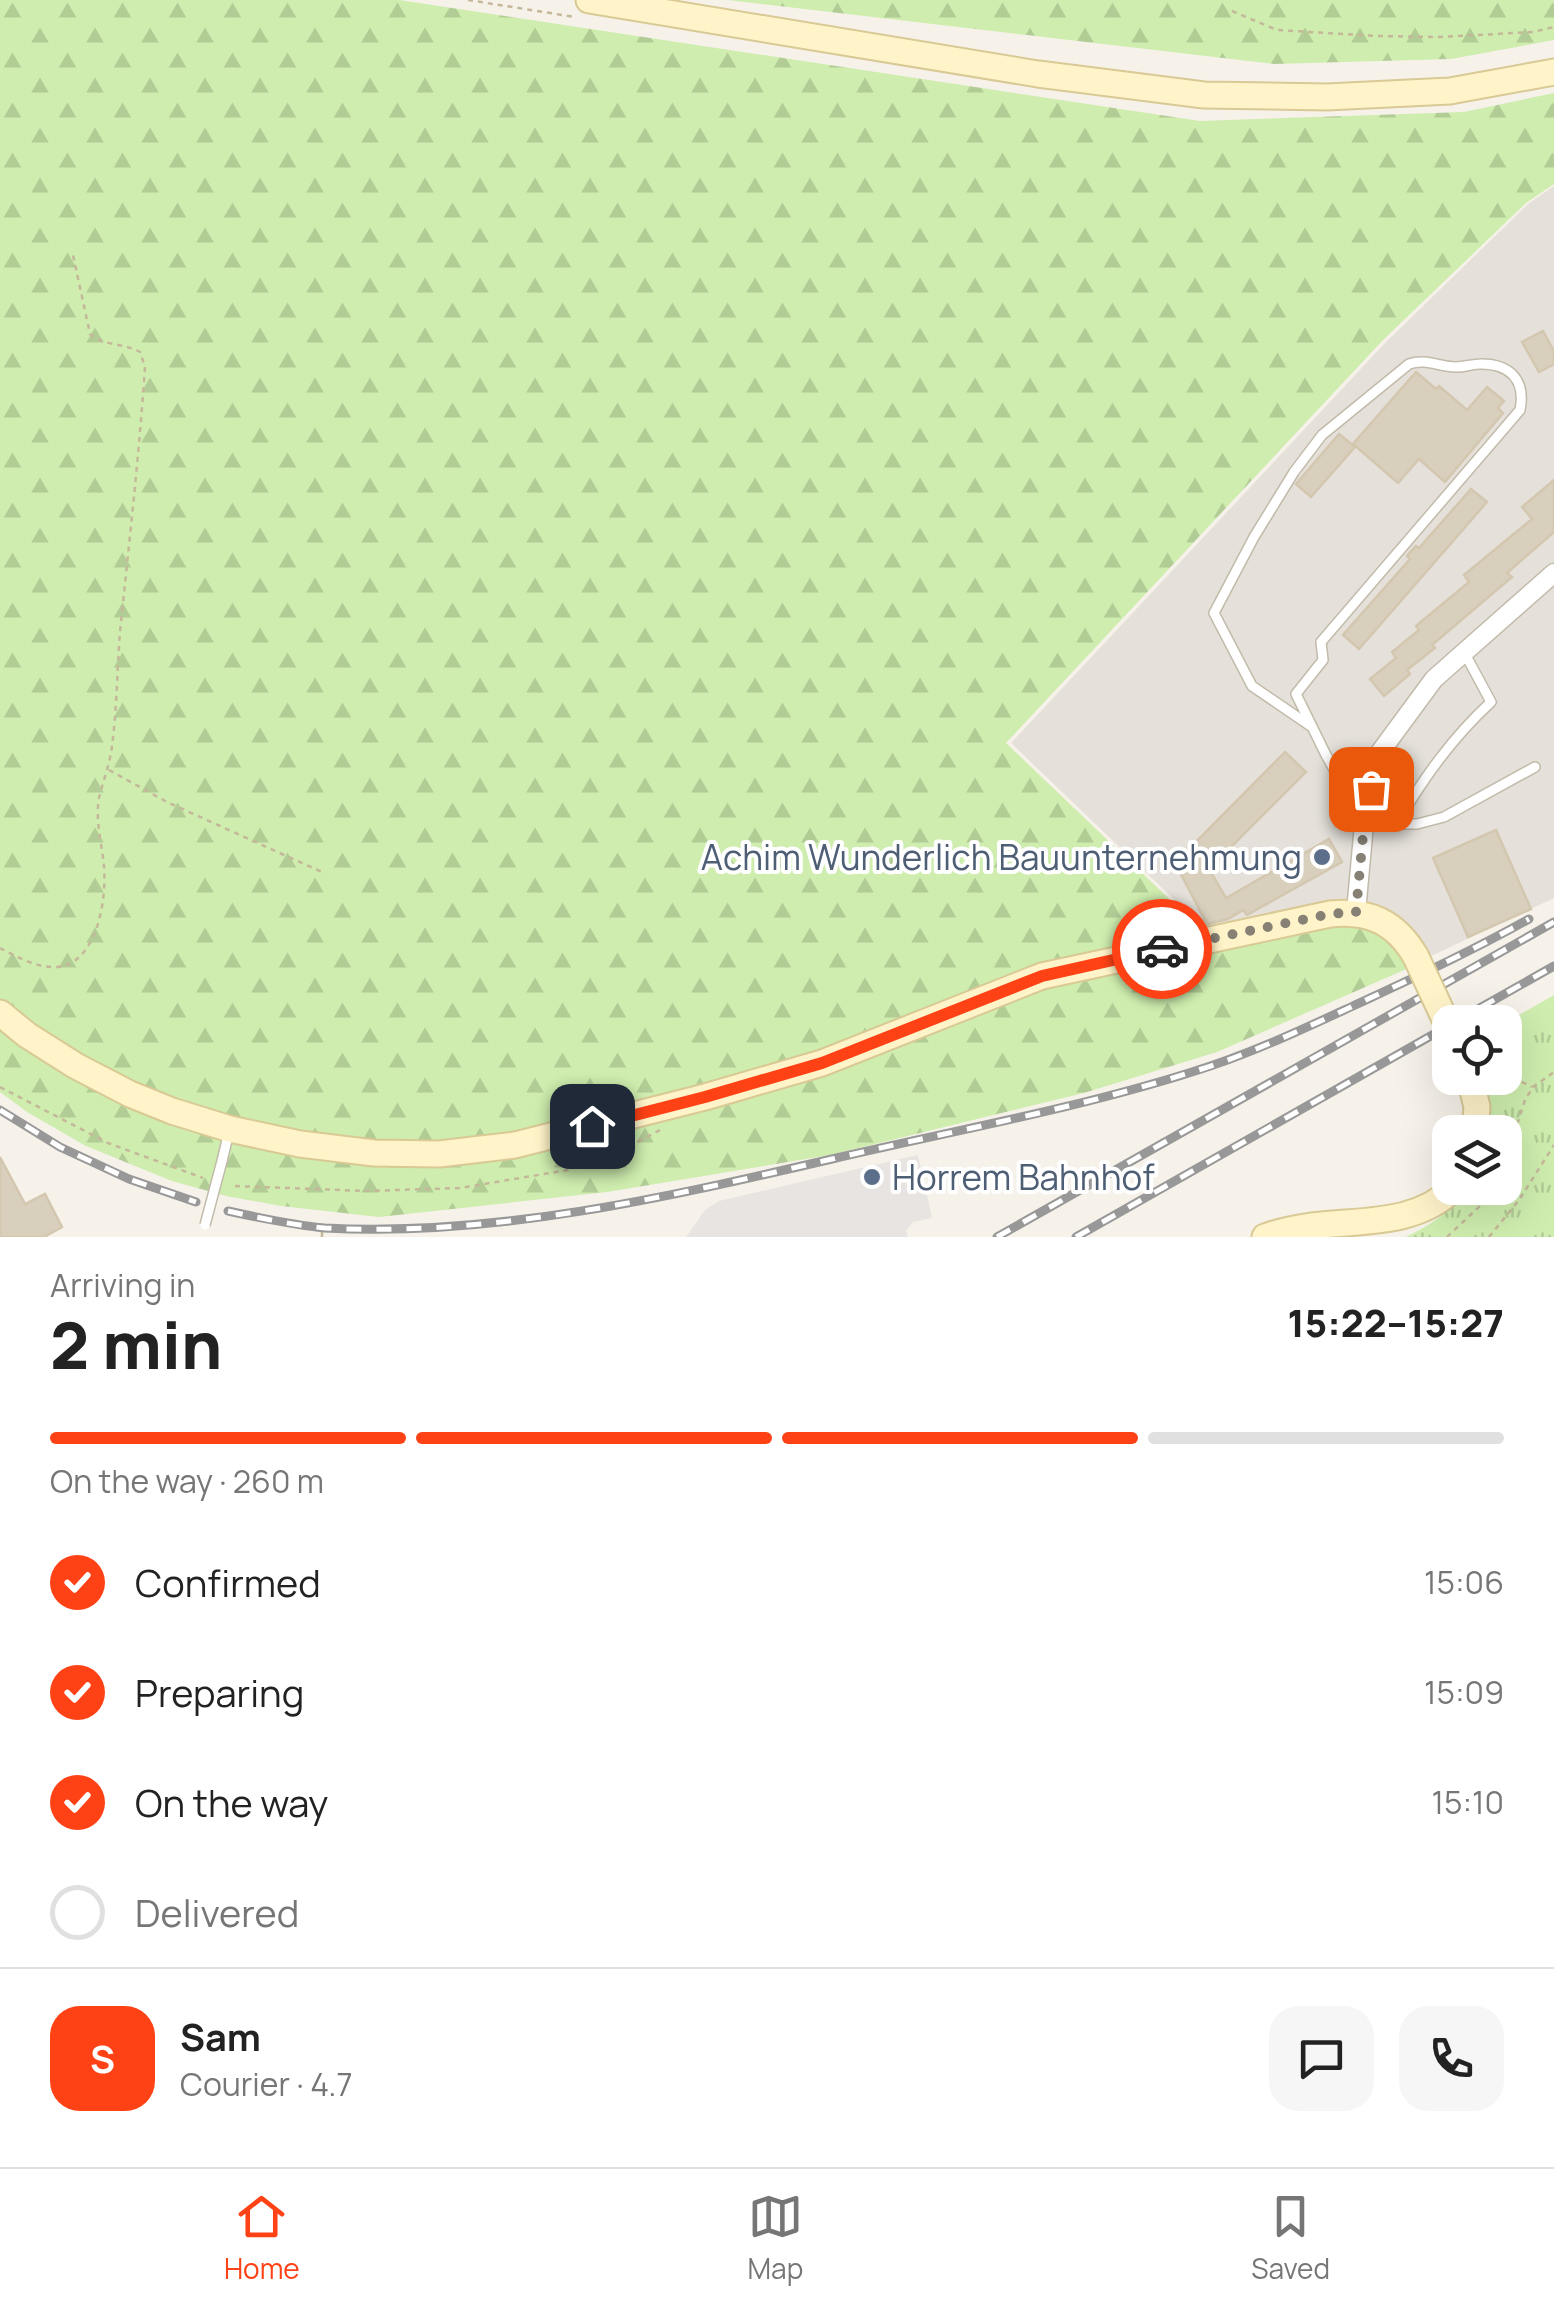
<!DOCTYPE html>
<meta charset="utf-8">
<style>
:root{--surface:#fff;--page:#f6f6f6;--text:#222;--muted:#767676;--line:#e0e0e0;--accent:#ff4216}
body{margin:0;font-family:Manrope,sans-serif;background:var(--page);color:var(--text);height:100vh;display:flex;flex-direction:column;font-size:38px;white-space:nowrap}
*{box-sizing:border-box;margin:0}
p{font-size:32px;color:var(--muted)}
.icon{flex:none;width:55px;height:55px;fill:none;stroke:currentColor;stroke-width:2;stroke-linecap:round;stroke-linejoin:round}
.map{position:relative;height:1237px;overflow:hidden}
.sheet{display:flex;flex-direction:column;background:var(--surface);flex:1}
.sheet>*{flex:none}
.tools{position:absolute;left:1432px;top:1005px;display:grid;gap:20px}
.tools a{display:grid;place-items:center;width:90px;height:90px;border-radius:20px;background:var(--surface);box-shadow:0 10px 40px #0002;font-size:50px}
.pin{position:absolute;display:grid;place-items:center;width:85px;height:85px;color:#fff;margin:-42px;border-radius:20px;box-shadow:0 5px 15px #0006}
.courier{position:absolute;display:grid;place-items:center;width:100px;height:100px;margin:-50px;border:8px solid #ff4216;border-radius:50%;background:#fff;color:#222;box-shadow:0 2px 12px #0007}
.overview em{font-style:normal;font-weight:800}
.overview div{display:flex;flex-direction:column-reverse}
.overview{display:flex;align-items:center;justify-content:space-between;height:170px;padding:0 50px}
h1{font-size:65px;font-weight:800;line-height:75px}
.bar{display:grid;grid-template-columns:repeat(4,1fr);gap:15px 10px;align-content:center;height:120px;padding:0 50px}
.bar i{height:12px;border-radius:8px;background:var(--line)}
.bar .current{background:var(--accent)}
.bar p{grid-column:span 4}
.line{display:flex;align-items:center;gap:25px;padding:0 50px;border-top:2px solid var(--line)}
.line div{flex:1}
.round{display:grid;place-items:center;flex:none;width:105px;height:105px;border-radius:30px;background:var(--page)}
ol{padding:0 50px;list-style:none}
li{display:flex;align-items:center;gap:30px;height:110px}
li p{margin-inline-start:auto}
li .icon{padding:10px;border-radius:50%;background:var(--accent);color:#fff;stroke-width:4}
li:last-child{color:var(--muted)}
li i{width:55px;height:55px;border:5px solid var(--line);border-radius:50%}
.tab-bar{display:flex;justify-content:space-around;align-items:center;height:140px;border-top:2px solid var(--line);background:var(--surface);font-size:28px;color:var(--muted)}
.tab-bar a{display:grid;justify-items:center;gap:5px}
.tab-bar .current{color:var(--accent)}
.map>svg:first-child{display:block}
.industrial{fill:#e5e1da}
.grass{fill:url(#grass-tufts)}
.forest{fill:url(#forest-firs)}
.parking{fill:#e7e4e1}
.building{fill:#d8cfbd;stroke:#d4c7af;stroke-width:2.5}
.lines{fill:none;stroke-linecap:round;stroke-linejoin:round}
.lane-casing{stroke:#c2bbaa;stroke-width:12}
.street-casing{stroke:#c2bbaa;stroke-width:21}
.secondary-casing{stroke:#d9c995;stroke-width:29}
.path{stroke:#c5b89a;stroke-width:2.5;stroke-dasharray:5 5;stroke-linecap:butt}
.lane{stroke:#fff;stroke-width:9}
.street{stroke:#fff;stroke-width:18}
.secondary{stroke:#fff4c9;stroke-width:25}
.rail-casing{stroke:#989898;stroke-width:9}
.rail{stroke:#fff;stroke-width:5;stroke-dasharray:15;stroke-linecap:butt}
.lane-bridge-casing{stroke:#c2bbaa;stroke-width:12;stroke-linecap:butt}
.secondary-bridge-casing{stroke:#d9c995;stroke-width:29;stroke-linecap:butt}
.lane-bridge{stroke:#fff;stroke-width:9}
.secondary-bridge{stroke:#fff4c9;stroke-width:25}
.done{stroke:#868075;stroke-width:10;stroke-dasharray:0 18}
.route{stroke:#ff4216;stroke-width:12}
.service-dot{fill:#5c6f8a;stroke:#fff;stroke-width:4}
.labels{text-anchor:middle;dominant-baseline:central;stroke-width:8;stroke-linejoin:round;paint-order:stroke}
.service-label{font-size:35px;fill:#4e5e75;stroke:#fff;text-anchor:end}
</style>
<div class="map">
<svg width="1554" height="1237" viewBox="0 0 1554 1237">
<defs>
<pattern id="grass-tufts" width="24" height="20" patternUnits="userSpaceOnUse" patternTransform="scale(2.5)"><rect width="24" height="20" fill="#ceedae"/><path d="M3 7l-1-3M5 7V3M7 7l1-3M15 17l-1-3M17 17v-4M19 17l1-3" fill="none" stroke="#b2cc96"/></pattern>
<pattern id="forest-firs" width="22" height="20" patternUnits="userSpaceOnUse" patternTransform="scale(2.5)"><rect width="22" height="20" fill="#ceedae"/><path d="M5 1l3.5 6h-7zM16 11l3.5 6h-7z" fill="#b2cc96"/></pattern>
</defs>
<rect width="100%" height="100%" fill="#f6f2e9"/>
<polygon class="industrial" points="1554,186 1554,898 1427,958 1209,933 1011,743 1386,342 1528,204"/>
<path class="grass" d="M1554,995V1237H1406C1430,1225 1452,1212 1466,1188H1505V1132H1486L1479,1078H1505V1023Z"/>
<g class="forest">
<polygon points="0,0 399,0 1200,121 1464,112 1554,93 1554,184 1526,203 1383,340 1006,743 1207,935 1334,920 1383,931 1411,967 1217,1052 1084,1093 830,1155 607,1192 379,1217 281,1206 226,1196 172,1181 86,1146 27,1112 0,1092"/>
<polygon points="728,0 1554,0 1554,40 1451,59 1274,64"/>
</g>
<polygon class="parking" points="918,1155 932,1218 913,1222 906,1231 908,1237 686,1237 705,1210 719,1201"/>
<g class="building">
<polygon points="1543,331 1554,351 1554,364 1539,372 1522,342"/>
<polygon points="1416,372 1436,389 1439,386 1467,410 1487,387 1504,401 1498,408 1503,413 1445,482 1419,459 1398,483 1353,444"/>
<polygon points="1339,434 1355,447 1311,497 1296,484"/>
<polygon points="1554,480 1554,532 1507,573 1512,577 1432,645 1435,648 1407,670 1410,674 1384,696 1370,679 1396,658 1392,652 1419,630 1416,626 1469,582 1464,575 1532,519 1522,507"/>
<polygon points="1471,489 1487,502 1359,649 1343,635 1410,559 1407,556 1416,546 1419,548"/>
<polygon points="1285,752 1306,772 1209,869 1226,898 1329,839 1342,862 1247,915 1243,910 1228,919 1207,924 1175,863"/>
<polygon points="1496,830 1531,909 1468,937 1433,858"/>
<polygon points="0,1157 25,1204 45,1194 62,1227 44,1237 0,1237"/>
</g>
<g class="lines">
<g class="lane-casing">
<g id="lane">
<path d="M1312,727L1252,686L1214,613L1254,537L1294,472L1322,435L1409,364C1426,358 1439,367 1456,367C1465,367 1472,364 1481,364C1510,364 1526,380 1520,410L1321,642L1323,660L1296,694L1325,753L1364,824H1417L1444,817L1535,767"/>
<path d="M1396,824C1424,778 1451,739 1491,702L1464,652"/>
<polyline points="222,1161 229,1132"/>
</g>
</g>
<g class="street-casing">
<polyline id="street" points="1356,912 1364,824 1378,755 1434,679 1554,573"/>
</g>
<g class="secondary-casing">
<g id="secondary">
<polyline points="589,0 1038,74 1204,95 1327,97 1450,91 1554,72"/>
<path d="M0,1013L27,1035L76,1066L130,1094L172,1111L230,1129L300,1144L374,1153L439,1154L515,1145L705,1097L822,1063L1042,976L1330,914C1369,910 1396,922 1416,957"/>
<polyline points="1470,1078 1477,1107 1475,1132"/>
<path d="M1265,1237C1330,1212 1404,1237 1454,1188"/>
</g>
</g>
<g class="path">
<polyline points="468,0 575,17"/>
<polyline points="1232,11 1277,30 1376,36 1440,37 1533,32 1554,27"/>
<polyline points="109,770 167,802 324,873"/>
<path d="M0,948C25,961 60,981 83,953C101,932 106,893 104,866C102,844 95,821 99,798C103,781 110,764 112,746C117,709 117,670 120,632C129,544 139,456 145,367L140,352C125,343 102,346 90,334L73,255"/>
<path d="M1514,1028C1506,1043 1504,1065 1516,1078C1520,1082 1527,1084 1532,1087"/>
<polyline points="0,1087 108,1143 203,1178"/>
<polyline points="1505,1162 1525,1100 1533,1087 1554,1072"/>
<polyline points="235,1186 366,1191 460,1188 568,1170 632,1145 660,1130"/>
<polyline points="322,1237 322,1232"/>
<polyline points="1447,1237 1482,1204 1492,1188"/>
<polyline points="1489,1237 1519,1200 1554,1145"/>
</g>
<use href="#lane" class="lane"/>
<use href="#street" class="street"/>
<use href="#secondary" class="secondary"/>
<g class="rail-casing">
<g id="rail">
<polyline points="1455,1022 1554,966"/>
<polyline points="0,1110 60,1147 129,1179 196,1202"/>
<path d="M228,1211C260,1218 292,1225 325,1228C495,1237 668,1197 832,1159C952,1131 1075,1109 1192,1072C1248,1055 1301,1030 1353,1006C1413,978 1472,951 1529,919"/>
<polyline points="997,1237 1554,922"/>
<polyline points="1076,1237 1450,1025"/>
</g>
</g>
<use href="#rail" class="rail"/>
<g class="lane-bridge-casing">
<polyline id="lane-bridge" points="205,1225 222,1161"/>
</g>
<g class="secondary-bridge-casing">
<polyline id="secondary-bridge" points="1416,957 1450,1030"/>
</g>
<use href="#lane-bridge" class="lane-bridge"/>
<use href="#secondary-bridge" class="secondary-bridge"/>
</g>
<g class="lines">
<polyline class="done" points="1162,949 1330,914 1356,912 1364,824 1371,789"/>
<polyline class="route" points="592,1126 705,1097 822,1063 1042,976 1162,949"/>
</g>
<g class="service-dot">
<circle cx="1322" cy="857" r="10"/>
<circle cx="872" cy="1177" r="10"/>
</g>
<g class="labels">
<g class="service-label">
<text x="1302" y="857">Achim Wunderlich Bauunternehmung</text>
<text x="892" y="1177" text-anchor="start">Horrem Bahnhof</text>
</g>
</g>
</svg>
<div class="tools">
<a><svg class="icon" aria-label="locate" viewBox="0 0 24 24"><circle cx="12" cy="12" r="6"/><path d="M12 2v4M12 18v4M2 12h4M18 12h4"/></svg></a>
<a><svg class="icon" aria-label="layers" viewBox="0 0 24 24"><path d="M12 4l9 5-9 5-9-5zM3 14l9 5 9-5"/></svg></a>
</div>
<div class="pin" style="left:1371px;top:789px;background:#ea580c"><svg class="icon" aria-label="bag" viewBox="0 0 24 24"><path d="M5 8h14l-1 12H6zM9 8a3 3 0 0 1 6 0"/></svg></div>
<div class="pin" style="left:592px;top:1126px;background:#1f2937"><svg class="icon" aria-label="home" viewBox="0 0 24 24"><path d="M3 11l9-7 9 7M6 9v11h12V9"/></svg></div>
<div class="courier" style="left:1162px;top:949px"><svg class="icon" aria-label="car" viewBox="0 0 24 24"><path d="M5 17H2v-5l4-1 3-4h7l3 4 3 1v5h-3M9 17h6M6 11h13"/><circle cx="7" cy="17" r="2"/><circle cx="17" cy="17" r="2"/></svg></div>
</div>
<section class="sheet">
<div class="overview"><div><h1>2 min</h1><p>Arriving in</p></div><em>15:22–15:27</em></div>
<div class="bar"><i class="current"></i><i class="current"></i><i class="current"></i><i></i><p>On the way · 260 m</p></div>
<ol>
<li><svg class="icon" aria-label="check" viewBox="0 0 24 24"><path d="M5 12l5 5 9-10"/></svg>Confirmed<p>15:06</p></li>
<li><svg class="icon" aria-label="check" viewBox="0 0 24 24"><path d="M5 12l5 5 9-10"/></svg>Preparing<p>15:09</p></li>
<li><svg class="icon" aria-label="check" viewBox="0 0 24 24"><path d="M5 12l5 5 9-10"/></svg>On the way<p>15:10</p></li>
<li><i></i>Delivered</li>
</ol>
<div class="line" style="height:180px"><b class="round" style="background:var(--accent);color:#fff">S</b><div><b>Sam</b><p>Courier · 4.7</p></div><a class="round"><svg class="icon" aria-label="chat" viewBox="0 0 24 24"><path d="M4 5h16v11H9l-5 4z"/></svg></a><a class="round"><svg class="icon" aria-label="phone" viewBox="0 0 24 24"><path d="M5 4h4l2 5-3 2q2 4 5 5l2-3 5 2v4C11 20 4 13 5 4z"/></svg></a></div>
</section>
<nav class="tab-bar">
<a class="current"><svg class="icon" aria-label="home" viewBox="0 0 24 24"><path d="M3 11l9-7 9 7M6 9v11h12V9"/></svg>Home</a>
<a><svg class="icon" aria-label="map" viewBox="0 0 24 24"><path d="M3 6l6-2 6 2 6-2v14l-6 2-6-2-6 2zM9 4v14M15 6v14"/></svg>Map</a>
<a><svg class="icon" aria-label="saved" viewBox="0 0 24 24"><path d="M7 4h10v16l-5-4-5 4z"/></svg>Saved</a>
</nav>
